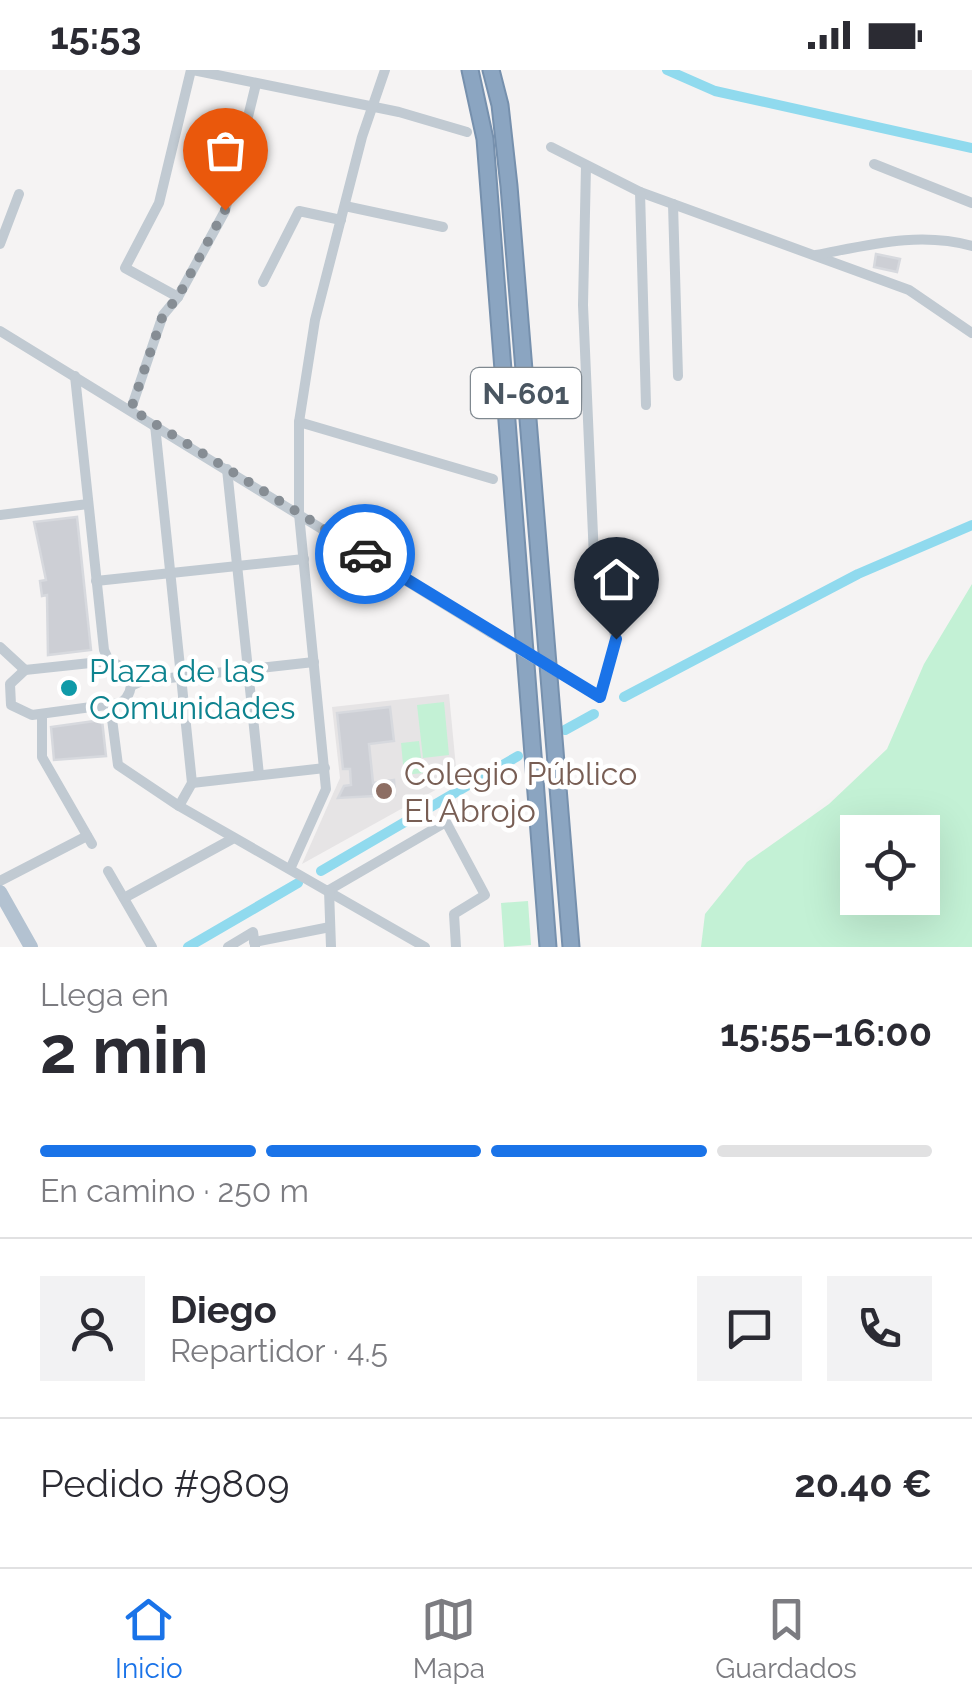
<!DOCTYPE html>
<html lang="es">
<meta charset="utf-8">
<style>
:root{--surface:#fff;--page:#f2f2f3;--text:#2b2b33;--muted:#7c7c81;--line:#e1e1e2;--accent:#1a73e8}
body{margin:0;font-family:Raleway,sans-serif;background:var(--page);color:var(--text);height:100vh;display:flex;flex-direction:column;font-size:38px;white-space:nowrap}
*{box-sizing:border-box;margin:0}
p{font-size:32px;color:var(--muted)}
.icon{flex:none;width:55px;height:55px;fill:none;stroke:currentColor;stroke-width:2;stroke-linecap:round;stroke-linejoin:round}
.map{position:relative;height:877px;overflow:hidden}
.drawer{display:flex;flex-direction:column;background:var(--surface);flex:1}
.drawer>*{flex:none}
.fabs{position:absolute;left:840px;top:745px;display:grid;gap:20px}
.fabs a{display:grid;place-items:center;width:100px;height:100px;border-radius:0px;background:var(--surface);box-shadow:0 10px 40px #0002;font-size:50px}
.pin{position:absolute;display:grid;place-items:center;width:85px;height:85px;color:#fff;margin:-102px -42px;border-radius:50% 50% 50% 0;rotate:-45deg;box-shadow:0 0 10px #0007}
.pin .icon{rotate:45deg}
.courier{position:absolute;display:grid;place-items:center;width:100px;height:100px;margin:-50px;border:8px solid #1a73e8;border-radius:50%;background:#fff;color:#222;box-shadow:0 2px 12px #0007}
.summary em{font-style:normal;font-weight:700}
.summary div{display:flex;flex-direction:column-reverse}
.summary{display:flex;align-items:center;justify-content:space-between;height:170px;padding:0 40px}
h1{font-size:65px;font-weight:700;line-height:75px}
.bar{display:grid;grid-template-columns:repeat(4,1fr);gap:15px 10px;align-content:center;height:120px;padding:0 40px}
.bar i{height:12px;border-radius:8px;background:var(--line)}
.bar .active{background:var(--accent)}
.bar p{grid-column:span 4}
.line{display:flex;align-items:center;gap:25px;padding:0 40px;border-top:2px solid var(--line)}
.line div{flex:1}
.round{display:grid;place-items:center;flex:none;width:105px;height:105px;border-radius:0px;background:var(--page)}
.status{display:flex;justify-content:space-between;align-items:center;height:70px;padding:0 50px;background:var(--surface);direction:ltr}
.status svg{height:28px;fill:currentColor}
.dock{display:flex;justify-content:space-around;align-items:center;height:140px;border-top:2px solid var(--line);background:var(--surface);font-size:28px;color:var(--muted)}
.dock a{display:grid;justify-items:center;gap:5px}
.dock .active{color:var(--accent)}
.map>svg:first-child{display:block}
.education{fill:#e6e4e5}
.green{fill:#c3f1d5;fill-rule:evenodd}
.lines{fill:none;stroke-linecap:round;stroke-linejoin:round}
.canal{stroke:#90daee;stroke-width:10}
.building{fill:#cdcfd5;stroke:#d7d9de;stroke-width:2.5}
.highway-casing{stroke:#7690ad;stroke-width:19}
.minor{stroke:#c1cad2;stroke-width:10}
.major{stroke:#b3c2d1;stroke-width:14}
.highway{stroke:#8ba5c1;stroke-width:15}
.minor-bridge{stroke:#c1cad2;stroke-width:10}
.done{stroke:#868d94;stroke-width:10;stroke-dasharray:0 18}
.route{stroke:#1a73e8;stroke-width:12}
.culture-dot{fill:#0f9aa8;stroke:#fff;stroke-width:4}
.education-dot{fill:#8d6e63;stroke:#fff;stroke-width:4}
.labels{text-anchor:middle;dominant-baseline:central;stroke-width:9;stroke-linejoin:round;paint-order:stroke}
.shield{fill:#fff;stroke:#808990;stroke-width:2.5}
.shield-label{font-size:30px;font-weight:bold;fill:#4a5661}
.culture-label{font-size:32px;fill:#0d838f;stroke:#fff;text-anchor:start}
.education-label{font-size:32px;fill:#785e54;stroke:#fff;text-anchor:start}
</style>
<div class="status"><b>15:53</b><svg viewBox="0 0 49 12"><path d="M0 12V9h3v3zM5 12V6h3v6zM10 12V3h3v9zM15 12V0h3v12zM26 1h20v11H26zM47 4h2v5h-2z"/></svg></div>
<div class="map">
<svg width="972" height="877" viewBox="0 0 972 877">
<rect width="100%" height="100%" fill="#f5f3f3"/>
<polygon class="education" points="449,624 457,708 302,794 340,708 332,637"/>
<g class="green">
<path d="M972,514V877H701L705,844L747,792L829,734L887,679L924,594ZM858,762H922V828H858Z"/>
<polygon points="444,632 449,685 423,688 417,635"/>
<polygon points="419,671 423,703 404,705 401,673"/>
<polygon points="528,831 531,875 504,877 501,833"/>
</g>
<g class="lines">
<g class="canal">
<polyline points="667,0 715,21 972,78"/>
<polyline points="624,627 858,504 972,455"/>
<polyline points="565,660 594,644"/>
<polyline points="321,801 518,686"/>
<polyline points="188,877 298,813"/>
</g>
</g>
<g class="building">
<polygon points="876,184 900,189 897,202 874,197"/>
<polygon points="77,447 91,580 48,585 47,525 42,526 40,511 46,510 34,452"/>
<polygon points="390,637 394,671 369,674 373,713 394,710 395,725 338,728 344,716 351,715 350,699 343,699 337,643"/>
<polygon points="102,650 106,686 54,690 51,657"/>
</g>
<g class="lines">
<g class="highway-casing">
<g id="highway">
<polyline points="470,0 485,69 548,877"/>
<polyline points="491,0 500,35 509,116 571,877"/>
</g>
</g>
<g class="minor">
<polyline points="193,0 399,42 467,62"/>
<polyline points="551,77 640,122 909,220 972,263"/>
<polyline points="874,94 972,133"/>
<polyline points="640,122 646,335"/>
<polyline points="673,134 678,306"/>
<polyline points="345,136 443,157"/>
<polyline points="0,174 19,124"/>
<path d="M816,185C869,175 919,161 972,176"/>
<polyline points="263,212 299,141 341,150"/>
<polyline points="178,227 125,198 159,133 191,0"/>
<polyline points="0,261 491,563"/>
<polyline points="75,306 104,580 109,591"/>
<polyline points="131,339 163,245 178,227 225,141 256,14"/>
<polyline points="299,352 493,409"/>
<polyline points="155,355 192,713 179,736"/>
<polyline points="227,399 259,705"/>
<polyline points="0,445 88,434"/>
<polyline points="96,511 304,489"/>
<polyline points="0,577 25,600"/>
<path d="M109,591C130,597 139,619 121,633L32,645L11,635L10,614L25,600Z"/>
<polyline points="571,610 600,627 616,569 594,488 583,235 586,96"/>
<polyline points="131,616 142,611 314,592"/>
<polyline points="115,636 112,649 118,695 179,736 425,877"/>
<polyline points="42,644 42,687 92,774"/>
<polyline points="192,713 325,698"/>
<polyline points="291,797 326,719 299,444 299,352 315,250 362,67 385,0"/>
<polyline points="108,801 152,877"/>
<polyline points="0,811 87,766"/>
<polyline points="329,820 446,752 485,825 454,844 456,877"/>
<polyline points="329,820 331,877"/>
<polyline points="124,828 234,768"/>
<polyline points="254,872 330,857"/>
<polyline points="228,877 253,862 255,876"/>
</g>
<polyline class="major" points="0,822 31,877"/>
<use href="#highway" class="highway"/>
<polyline class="minor-bridge" points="491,563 571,610"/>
</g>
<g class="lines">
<polyline class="done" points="225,140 178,227 163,245 131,339 365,484"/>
<polyline class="route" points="365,484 600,627 616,569"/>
</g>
<circle class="culture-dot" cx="69" cy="618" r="10"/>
<circle class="education-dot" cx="384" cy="721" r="10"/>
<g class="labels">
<rect class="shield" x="471" y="298" width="110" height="50" rx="8"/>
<g class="shield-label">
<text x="526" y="323">N-601</text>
</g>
<g class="culture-label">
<text x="89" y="600">Plaza de las<tspan x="89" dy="37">Comunidades</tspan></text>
</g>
<g class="education-label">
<text x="404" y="703">Colegio Público<tspan x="404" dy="37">El Abrojo</tspan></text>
</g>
</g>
</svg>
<div class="fabs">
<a><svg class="icon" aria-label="locate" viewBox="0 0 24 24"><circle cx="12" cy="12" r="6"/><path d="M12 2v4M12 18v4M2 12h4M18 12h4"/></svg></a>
</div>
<div class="pin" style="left:225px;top:140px;background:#ea580c"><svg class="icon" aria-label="bag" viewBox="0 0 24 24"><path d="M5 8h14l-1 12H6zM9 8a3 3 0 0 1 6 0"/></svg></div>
<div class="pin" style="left:616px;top:569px;background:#1f2937"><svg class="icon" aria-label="home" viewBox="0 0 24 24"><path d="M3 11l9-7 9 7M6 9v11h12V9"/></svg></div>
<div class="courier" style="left:365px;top:484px"><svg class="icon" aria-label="car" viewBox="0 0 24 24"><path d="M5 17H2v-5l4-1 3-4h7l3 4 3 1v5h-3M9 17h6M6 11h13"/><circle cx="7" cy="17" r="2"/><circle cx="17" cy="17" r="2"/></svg></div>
</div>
<section class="drawer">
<div class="summary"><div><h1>2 min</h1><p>Llega en</p></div><em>15:55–16:00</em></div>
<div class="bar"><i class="active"></i><i class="active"></i><i class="active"></i><i></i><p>En camino · 250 m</p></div>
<div class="line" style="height:180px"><a class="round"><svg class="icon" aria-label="person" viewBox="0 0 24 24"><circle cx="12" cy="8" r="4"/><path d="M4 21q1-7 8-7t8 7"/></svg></a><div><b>Diego</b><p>Repartidor · 4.5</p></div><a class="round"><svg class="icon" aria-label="chat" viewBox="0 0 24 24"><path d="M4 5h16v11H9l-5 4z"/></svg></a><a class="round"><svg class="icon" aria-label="phone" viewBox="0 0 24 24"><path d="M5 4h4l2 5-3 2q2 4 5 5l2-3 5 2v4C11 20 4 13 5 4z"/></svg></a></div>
<div class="line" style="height:130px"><div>Pedido #9809</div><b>20.40 €</b></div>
</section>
<nav class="dock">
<a class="active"><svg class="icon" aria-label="home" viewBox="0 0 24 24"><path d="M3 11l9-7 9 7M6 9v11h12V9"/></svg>Inicio</a>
<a><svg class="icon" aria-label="map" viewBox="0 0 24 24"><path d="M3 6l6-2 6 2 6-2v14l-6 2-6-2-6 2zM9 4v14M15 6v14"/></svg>Mapa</a>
<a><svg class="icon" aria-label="saved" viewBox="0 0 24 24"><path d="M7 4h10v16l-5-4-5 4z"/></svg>Guardados</a>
</nav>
